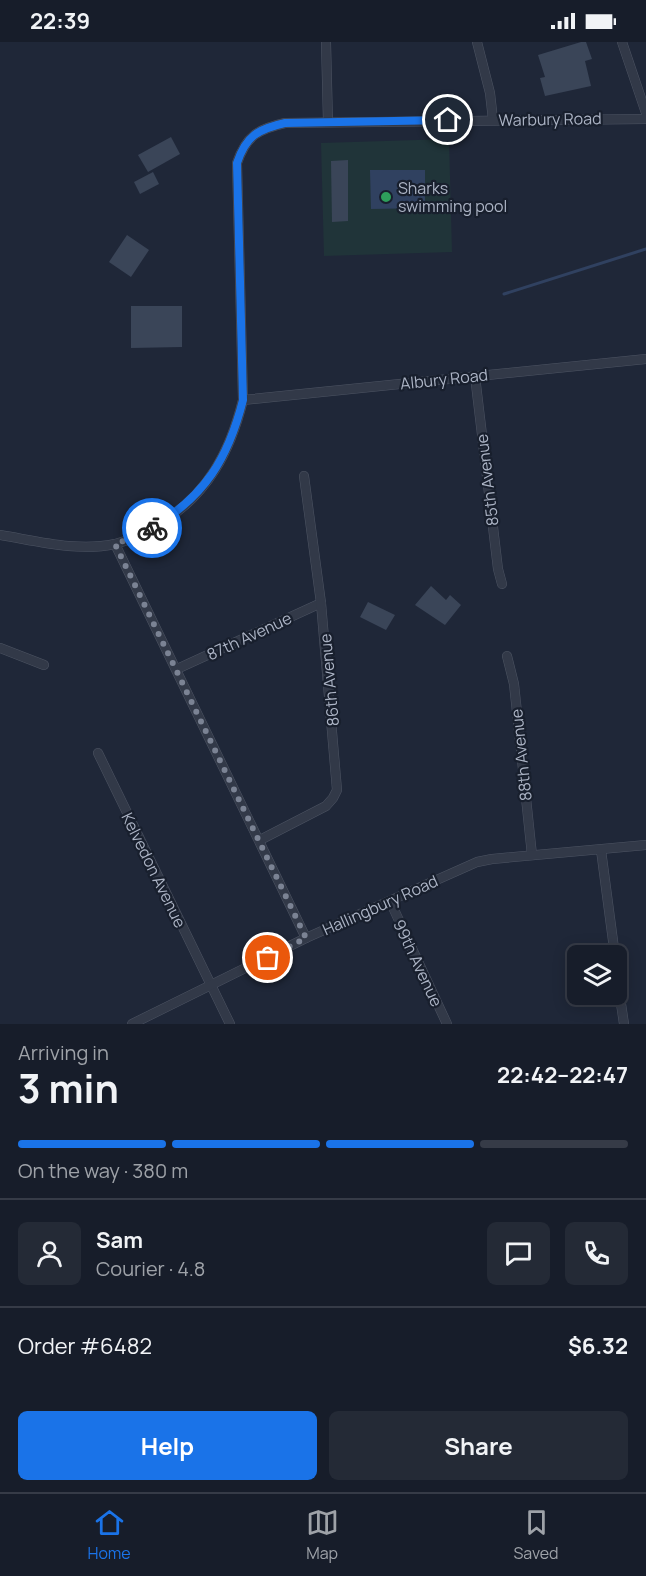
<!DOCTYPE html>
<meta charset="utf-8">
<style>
:root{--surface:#171d2a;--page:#242a36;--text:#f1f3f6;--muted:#9ea2a8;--line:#363b47;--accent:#1a73e8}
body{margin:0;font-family:Manrope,sans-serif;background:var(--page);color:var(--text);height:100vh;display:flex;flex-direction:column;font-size:22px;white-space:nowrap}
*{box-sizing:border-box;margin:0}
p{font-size:20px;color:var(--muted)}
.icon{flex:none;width:33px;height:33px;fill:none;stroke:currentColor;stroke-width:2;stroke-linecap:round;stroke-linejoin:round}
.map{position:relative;height:982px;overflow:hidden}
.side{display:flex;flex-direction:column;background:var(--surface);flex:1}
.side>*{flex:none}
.fabs{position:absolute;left:567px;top:903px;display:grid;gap:12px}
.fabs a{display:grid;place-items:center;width:60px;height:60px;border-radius:9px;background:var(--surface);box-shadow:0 3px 15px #0003,0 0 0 2px var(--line);font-size:30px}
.pin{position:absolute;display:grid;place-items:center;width:51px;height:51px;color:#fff;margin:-26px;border:3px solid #fff;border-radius:50%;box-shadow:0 2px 6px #0007}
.courier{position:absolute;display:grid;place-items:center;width:60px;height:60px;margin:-30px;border:4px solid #1a73e8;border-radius:50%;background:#fff;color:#222;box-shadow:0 2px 8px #0007}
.head em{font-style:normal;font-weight:700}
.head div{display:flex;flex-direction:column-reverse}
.head{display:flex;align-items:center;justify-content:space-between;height:102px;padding:0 18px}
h1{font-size:39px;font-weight:700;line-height:45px}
.bar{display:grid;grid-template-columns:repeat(4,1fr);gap:9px 6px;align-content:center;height:72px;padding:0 18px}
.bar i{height:8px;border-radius:4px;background:var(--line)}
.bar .on{background:var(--accent)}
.bar p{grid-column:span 4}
.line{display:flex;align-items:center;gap:15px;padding:0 18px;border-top:2px solid var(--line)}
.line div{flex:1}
.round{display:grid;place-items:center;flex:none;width:63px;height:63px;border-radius:9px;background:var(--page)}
.primary-button{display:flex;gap:12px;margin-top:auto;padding:12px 18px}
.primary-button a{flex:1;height:69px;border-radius:9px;background:var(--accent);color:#fff;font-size:24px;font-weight:700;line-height:69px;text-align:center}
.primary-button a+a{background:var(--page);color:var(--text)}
.status{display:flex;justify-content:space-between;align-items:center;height:42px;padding:0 30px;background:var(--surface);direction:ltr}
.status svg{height:16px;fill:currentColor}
.menu{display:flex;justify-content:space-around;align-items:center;height:84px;border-top:2px solid var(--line);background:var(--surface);font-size:16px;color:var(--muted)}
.menu a{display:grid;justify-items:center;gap:3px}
.menu .on{color:var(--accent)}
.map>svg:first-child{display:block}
.garden{fill:#203439}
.water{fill:#304160}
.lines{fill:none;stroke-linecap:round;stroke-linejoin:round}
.stream{stroke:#304160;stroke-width:3}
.building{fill:#3a4558}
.minor-casing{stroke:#4d5463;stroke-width:10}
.minor{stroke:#323948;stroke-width:9}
.done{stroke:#7b8394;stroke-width:6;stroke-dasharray:0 10.8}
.route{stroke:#1a73e8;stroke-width:8}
.leisure-dot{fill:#2e9e5b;stroke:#181f2d;stroke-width:2}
.labels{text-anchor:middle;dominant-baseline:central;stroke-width:4.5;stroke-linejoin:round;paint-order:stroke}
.street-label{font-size:16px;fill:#acb4c5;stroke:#181f2d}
.poi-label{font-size:16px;fill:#acb4c5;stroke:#181f2d;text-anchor:start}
</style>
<div class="status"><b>22:39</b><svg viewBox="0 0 49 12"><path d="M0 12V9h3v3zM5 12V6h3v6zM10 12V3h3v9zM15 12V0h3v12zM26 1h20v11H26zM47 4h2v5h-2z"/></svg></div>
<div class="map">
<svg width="646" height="982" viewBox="0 0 646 982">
<rect width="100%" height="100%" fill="#1f2738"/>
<polygon class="garden" points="449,97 452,210 324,214 321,101"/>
<polygon class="water" points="370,128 425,128 425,166 371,167"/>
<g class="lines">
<polyline class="stream" points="504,252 646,207"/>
</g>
<g class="building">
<polygon points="581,0 586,0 592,17 585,19 591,44 545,54 540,36 545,35 538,13"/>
<polygon points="171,95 180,112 148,130 138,113"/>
<polygon points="348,118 348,179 332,180 331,119"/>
<polygon points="153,130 159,142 140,152 134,140"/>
<polygon points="127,193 149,208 131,235 109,220"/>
<polygon points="131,264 182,264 182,305 131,306"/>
<polygon points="431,544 446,558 450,553 461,563 445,583 415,563"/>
<polygon points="368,560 395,573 386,588 360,575"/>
</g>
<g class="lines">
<g class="minor-casing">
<g id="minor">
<polyline points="326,0 328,80"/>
<polyline points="477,0 490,51 493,78"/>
<polyline points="622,0 646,71"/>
<polyline points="475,334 498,527 502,542"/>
<polyline points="243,358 646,317"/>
<path d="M0,493C37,499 77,510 115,502C131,498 147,490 161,481C208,452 230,410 243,358L237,121C246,94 258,87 285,81L646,77"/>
<polyline points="115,502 306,896"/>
<polyline points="0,606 44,623"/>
<polyline points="507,614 514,642 532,813"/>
<polyline points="177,627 321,561"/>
<polyline points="98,711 230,982"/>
<polyline points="260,798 326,764 333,756 337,748 321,561 304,434"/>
<polyline points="601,808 615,914"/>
<polyline points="390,859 447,982"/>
<polyline points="616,928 624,982"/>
<polyline points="132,982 306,896 477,820 492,817 646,803"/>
</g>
</g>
<use href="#minor" class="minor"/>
</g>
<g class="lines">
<polyline class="done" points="152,486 138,494 115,502 306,896 268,916"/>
<path class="route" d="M152,486C205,454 228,417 243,358L237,121C246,94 258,87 285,81L448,78"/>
</g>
<circle class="leisure-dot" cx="386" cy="155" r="6"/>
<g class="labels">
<g class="street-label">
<text transform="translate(550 77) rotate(-1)">Warbury Road</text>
<text transform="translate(444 337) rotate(-6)">Albury Road</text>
<text transform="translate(487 438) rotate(-97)">85th Avenue</text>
<text transform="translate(249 594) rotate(-25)">87th Avenue</text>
<text transform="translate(329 638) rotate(-95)">86th Avenue</text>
<text transform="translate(521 713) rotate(-96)">88th Avenue</text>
<text transform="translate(154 828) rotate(64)">Kelvedon Avenue</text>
<text transform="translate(380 863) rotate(-24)">Hallingbury Road</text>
<text transform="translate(418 921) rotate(65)">99th Avenue</text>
</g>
<g class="poi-label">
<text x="398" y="146">Sharks<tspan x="398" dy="18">swimming pool</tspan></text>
</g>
</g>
</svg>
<div class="fabs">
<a><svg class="icon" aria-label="layers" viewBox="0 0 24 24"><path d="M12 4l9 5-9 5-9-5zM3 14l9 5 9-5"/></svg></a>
</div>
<div class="pin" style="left:268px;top:916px;background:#ea580c"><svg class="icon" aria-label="bag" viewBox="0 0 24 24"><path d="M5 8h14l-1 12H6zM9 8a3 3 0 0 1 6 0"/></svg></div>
<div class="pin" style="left:448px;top:78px;background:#1f2937"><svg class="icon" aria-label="home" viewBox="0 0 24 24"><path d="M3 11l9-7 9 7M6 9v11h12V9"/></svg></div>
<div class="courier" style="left:152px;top:486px"><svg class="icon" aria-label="bike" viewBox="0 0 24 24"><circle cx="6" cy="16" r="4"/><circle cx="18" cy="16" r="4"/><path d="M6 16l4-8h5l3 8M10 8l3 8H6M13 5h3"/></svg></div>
</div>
<section class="side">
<div class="head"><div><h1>3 min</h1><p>Arriving in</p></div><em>22:42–22:47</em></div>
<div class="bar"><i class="on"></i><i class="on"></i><i class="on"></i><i></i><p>On the way · 380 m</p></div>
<div class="line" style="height:108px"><a class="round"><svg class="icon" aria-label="person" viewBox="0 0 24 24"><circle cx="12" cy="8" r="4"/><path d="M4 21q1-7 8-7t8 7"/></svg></a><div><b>Sam</b><p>Courier · 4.8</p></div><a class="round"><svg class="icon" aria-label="chat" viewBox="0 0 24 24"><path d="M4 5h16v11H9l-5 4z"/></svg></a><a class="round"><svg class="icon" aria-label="phone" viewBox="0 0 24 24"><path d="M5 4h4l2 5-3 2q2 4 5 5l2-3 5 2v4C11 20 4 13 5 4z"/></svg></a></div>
<div class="line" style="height:78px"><div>Order #6482</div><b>$6.32</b></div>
<div class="primary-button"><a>Help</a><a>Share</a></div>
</section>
<nav class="menu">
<a class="on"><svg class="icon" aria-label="home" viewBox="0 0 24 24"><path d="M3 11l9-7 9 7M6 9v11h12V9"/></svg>Home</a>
<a><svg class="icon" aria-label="map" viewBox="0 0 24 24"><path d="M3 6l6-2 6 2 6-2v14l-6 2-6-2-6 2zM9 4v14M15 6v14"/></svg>Map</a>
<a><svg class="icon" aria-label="saved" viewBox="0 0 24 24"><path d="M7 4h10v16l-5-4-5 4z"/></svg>Saved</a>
</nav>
